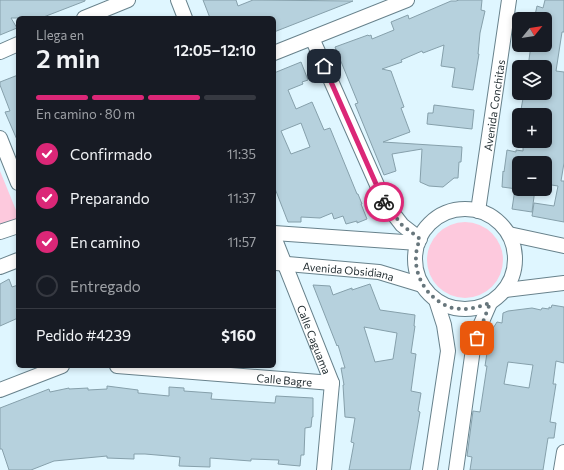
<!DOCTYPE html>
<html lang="es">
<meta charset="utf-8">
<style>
:root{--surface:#171b24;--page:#20242c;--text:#f1f3f6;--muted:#9ea1a6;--line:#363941;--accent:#db2777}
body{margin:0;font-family:Commissioner,sans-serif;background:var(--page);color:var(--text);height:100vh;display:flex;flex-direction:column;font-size:15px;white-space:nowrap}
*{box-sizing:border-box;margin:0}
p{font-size:13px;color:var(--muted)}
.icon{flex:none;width:22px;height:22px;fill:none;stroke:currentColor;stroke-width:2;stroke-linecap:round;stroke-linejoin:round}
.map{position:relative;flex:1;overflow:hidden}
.panel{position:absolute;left:16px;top:16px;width:260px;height:352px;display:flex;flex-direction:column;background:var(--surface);border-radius:6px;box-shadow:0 2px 6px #0003}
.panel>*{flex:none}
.needle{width:26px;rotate:60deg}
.tools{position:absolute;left:512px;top:12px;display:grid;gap:8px}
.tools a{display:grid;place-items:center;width:40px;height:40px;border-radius:6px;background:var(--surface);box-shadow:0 2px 6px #0003;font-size:20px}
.pin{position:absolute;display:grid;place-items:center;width:34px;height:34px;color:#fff;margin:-17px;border-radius:8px;box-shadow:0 2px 6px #0006}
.courier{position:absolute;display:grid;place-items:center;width:40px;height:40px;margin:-20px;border:3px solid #db2777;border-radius:50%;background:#fff;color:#222;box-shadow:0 1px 5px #0007}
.overview em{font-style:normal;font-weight:600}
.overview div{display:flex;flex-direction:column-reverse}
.overview{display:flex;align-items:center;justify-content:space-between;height:68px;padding:0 20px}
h1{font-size:26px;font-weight:600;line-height:30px}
.bar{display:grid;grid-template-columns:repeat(4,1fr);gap:6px 4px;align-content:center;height:48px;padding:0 20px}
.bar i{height:5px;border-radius:3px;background:var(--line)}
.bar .active{background:var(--accent)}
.bar p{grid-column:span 4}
.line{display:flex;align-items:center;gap:10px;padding:0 20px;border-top:1px solid var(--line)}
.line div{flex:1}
ol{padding:0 20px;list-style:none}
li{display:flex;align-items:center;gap:12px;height:44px}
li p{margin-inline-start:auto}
li .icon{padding:4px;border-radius:50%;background:var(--accent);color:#fff;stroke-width:4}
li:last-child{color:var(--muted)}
li i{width:22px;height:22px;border:2px solid var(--line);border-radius:50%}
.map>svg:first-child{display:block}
.green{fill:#fdc9dd}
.building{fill:#b6d1dd;stroke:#86a0ab;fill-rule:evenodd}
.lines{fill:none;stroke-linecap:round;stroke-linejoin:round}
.minor-casing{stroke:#68828c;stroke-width:16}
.minor{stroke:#fff;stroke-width:14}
.done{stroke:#67767c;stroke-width:4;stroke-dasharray:0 7.2}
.route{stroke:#db2777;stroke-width:5}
.labels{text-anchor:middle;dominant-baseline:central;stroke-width:3;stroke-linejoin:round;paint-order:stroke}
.street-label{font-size:11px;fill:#263135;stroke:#fefefe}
</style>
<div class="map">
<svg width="564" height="470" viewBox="0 0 564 470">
<rect width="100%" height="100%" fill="#dff6ff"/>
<g class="green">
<polygon points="0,171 18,215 18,219 0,224"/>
<circle cx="465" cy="260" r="38"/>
</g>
<g class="building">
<polygon points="0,0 85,0 85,1 41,18 11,18 17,28 0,35"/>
<polygon points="203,0 236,0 238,6 253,0 353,1 274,32 274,18 210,18"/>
<polygon points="459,0 482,0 481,10 485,11 480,33 478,54 479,54 473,90 452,87 455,68 441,66 444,45 423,53 422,51 401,60 402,62 382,69 391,71 404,107 401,108 410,132 383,142 462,147 461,162 459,162 458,178 454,178 443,187 429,186 420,182 422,149 392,154 396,171 384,175 355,104 358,103 335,47 368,35 369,36 371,35 372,39 394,30 391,22 408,15 409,19 451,1 456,1"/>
<polygon points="545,0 564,0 564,32 562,32 556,71 564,72 564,163 561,181 564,181 564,222 532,216 534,203 554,206 558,186 545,184 545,163 519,163 519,189 535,189 532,212 512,209 515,189 517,189 502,187 503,171 504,172 507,150 516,152 516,150 523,151 523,141 545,141 545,115 520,115 524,93 545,93 545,67 528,67 531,45 545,45 545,19 540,19 535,15 537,6 543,8"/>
<path d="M301,62L308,80L302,82L303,84L288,90L296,109L312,102L324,130L330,128L357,194H358L362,204H361L367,219L357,223V221L346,224L343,216L334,219L332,213L320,218L301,217V222H288L274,186V73ZM301,123L310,147L291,154L281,131Z"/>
<polygon points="18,75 18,142 5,112 10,111 0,85 0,82"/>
<polygon points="434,105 474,110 472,129 427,124 428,113 433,113"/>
<polygon points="9,279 12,287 18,285 18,318 0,326 0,284"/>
<path d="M370,284L380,310L415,315L414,326H415L411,353L416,354L411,391L421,393L418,411L420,412L410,470H349L354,443L351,442L355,418L345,417L343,385H344L341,368H345L338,345L337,346L313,285L330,286L333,295L352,288V290ZM364,327L397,333L393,359L375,362Z"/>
<path d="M552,305L564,307V363L556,361L553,384H556L550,422L556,423L554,438H548L543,470H470L472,457L467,456L473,411L480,412L487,366H485L490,333L497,322L502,323L503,313L508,311L532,308L541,310L542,308L549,309V307L551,308ZM508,362L533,365L529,388L504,384Z"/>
<polygon points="107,386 138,390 138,393 169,396 169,387 184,388 184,391 212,393 211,399 275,403 276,396 313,398 313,417 312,417 311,427 305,428 304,455 301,455 300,466 278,464 279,460 251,459 251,461 210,458 210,467 179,466 180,457 145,454 134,454 134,459 107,458 107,456 75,459 54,461 31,470 9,470 2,449 0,449 0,408 49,389 50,392 69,388 69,389 88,388 88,390 107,389"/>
</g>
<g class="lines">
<g class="minor-casing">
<g id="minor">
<polyline points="178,0 185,18"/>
<polyline points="84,18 128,0"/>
<polyline points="312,38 385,203 402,225 420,239"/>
<polyline points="0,52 18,44"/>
<polyline points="274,53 407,0"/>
<polyline points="0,138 18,183"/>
<circle cx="465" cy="259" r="50"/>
<path id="s1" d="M478,211L509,0"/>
<polyline points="0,232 18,226"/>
<polyline points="274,233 418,243"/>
<polyline points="509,234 564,246"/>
<path id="s2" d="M274,237L332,383L324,470"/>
<path id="s3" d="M276,263L379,272L422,285"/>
<polyline points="0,267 18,260"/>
<polyline points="506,290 564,283"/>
<path id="s4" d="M117,366L332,383"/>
<polyline points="0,390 62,366"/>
<polyline points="430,470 448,351 444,325 436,300"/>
<polyline points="456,470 473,349 480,326 490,303"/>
<polyline points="561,470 564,452"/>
</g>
</g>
<use href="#minor" class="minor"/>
</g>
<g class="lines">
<path class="done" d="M384,202L402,225L420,239C409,265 421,293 445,305C448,306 451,308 454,308C467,311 478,307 490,303L477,338"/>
<polyline class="route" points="324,66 384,202"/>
</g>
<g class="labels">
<g class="street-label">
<text stroke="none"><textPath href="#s1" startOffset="107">Avenida Conchitas</textPath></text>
<text stroke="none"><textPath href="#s3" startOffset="73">Avenida Obsidiana</textPath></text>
<text stroke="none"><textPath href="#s2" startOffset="110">Calle Caguama</textPath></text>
<text stroke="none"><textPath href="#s4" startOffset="168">Calle Bagre</textPath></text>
</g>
</g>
</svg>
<div class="tools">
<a><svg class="needle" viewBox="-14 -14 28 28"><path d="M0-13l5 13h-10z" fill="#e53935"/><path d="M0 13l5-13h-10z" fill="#9ea1a6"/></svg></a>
<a><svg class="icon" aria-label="layers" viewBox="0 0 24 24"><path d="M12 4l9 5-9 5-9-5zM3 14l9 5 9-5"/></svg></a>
<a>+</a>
<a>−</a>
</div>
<div class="pin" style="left:477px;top:338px;background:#ea580c"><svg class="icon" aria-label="bag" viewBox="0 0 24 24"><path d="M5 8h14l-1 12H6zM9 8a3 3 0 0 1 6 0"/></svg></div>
<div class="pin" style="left:324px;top:66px;background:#1f2937"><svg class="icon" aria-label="home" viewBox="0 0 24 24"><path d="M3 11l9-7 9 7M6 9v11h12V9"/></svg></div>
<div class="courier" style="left:384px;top:202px"><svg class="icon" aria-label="bike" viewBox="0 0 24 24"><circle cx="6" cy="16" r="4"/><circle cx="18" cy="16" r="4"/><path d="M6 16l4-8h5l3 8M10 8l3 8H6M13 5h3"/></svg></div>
<section class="panel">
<div class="overview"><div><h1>2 min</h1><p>Llega en</p></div><em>12:05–12:10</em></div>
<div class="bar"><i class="active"></i><i class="active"></i><i class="active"></i><i></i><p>En camino · 80 m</p></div>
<ol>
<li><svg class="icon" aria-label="check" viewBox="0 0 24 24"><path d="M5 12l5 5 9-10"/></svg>Confirmado<p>11:35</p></li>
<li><svg class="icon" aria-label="check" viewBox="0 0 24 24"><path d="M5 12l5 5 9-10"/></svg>Preparando<p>11:37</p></li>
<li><svg class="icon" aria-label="check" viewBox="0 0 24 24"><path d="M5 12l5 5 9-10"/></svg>En camino<p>11:57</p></li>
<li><i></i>Entregado</li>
</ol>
<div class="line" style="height:52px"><div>Pedido #4239</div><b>$160</b></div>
</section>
</div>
